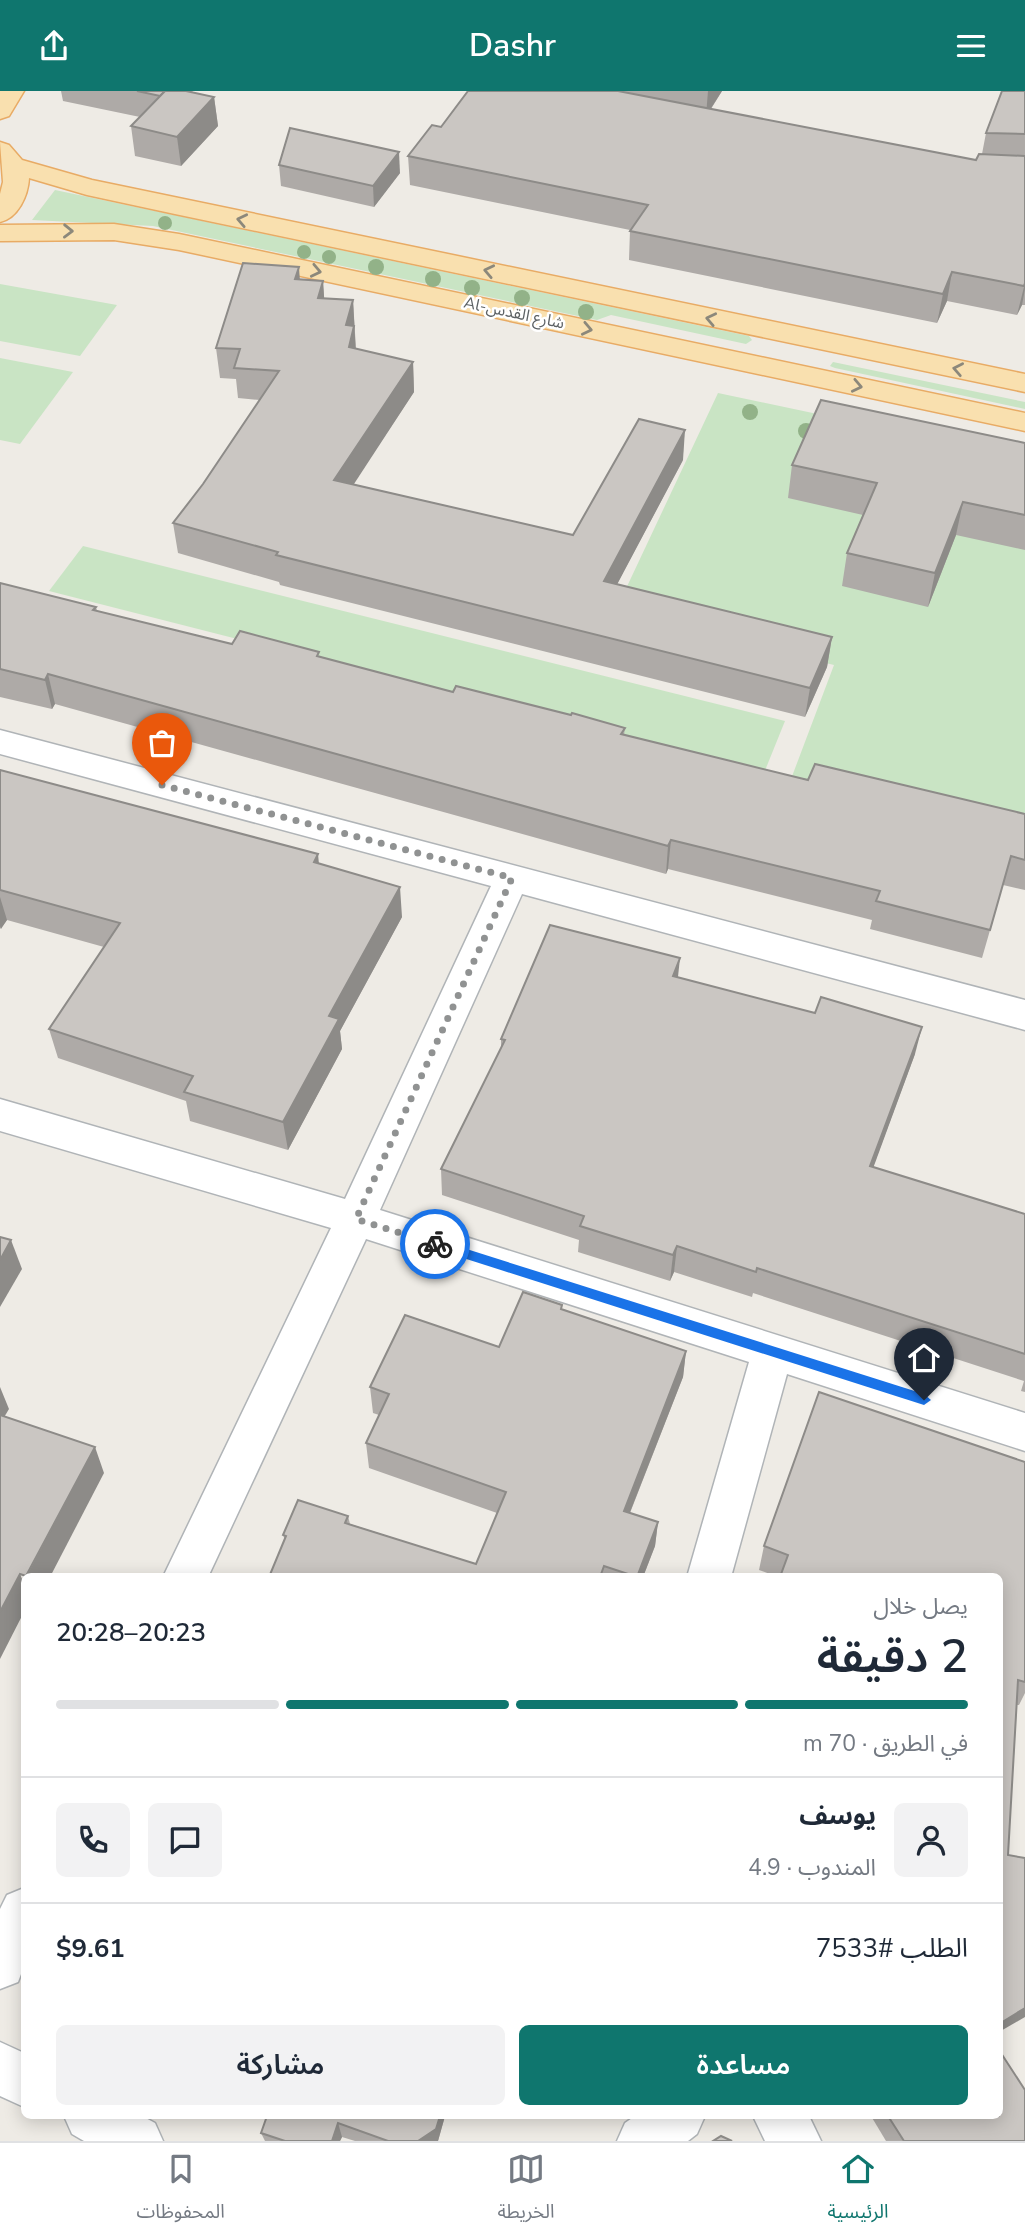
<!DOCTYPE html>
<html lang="ar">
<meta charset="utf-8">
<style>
:root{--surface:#fff;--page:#f2f2f3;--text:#1f2937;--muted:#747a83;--line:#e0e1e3;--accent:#0f766e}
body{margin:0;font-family:"Nunito Sans","Noto Sans Arabic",sans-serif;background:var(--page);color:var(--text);direction:rtl;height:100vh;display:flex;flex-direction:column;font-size:26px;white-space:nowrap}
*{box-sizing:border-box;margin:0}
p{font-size:23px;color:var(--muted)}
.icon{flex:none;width:38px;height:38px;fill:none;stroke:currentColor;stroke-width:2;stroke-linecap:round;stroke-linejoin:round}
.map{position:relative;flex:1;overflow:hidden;direction:ltr}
.details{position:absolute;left:21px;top:1482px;width:982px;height:546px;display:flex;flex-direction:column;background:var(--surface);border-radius:10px;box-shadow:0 4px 18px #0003;direction:rtl}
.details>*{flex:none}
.pin{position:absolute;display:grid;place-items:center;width:60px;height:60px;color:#fff;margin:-72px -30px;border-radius:50% 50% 50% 0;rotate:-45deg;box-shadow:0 0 7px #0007}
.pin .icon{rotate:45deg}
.courier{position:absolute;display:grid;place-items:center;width:70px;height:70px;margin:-35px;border:5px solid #1a73e8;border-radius:50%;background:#fff;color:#222;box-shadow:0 2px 9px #0007}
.headline em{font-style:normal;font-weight:600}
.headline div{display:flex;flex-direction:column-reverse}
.headline{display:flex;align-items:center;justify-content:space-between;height:119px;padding:0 35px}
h1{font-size:46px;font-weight:600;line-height:52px}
.bar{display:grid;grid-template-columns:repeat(4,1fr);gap:10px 7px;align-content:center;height:84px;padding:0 35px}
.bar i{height:9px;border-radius:5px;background:var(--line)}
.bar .on{background:var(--accent)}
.bar p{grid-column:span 4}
.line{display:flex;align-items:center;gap:18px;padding:0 35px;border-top:2px solid var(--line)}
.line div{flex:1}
.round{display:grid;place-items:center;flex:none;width:74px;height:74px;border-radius:10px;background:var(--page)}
.cta{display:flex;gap:14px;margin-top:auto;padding:14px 35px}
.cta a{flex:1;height:80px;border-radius:10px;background:var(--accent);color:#fff;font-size:28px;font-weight:600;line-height:80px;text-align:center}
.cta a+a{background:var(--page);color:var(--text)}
header{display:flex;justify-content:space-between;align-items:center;height:91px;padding:0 35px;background:var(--accent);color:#fff;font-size:32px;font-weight:600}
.menu{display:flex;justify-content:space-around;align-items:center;height:98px;border-top:2px solid var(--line);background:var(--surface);font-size:19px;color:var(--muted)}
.menu a{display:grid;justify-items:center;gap:4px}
.menu .on{color:var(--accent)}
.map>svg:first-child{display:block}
.green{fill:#c9e4c4}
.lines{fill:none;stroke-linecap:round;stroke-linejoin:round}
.minor-casing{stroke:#b0b4b7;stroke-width:3}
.major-casing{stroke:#e8ab65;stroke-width:3}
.minor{fill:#fff;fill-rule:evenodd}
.major{fill:#f9e0af;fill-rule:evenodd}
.tree{fill:#92b288}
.wall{fill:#aeaaa7}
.shaded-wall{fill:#8d8b88}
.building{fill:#cac6c2;stroke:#8d8b88;stroke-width:2}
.oneway{stroke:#8c887b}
.route{fill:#1a73e8}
.done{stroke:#909292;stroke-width:7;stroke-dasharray:0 12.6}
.labels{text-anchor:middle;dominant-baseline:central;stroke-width:5;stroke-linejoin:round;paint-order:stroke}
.far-street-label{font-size:16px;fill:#5d6265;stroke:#fff}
</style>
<header><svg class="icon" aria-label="menu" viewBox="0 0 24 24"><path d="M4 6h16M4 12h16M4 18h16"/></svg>Dashr<svg class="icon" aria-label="share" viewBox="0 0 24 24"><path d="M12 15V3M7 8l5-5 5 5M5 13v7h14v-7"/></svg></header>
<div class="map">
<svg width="1025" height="2050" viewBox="0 0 1025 2050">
<rect width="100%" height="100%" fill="#eeebe5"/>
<g class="green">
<polygon points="55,99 749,245 752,249 746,253 611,224 597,229 153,135 32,129"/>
<polygon points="0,193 117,214 80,265 0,250"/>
<polygon points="0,267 73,281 20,353 0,349"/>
<polygon points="833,271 1025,311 1025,318 835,277 830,275"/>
<polygon points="718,302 1025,367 1025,754 788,696 834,574 615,521"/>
<polygon points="83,455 785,630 764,682 49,500"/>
</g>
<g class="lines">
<g class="minor-casing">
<g id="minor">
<polygon points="0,639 1025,909 1025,939 522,803 380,1119 1025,1322 1025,1360 787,1283 731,1486 687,1486 749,1271 366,1148 208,1486 163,1486 331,1137 0,1040 0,1008 345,1108 491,795 0,663"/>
<polygon points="24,1797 24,1875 18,1891 0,1898 0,1818 7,1804"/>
<polygon points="0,1951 24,1962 24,2016 0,2005"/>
<polygon points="64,2025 142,2025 155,2032 163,2050 84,2050 72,2043"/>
<polygon points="635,2025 705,2025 697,2043 688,2050 617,2050 625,2032"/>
<polygon points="753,2025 809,2025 821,2050 765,2050"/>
</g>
</g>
<g class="major-casing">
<g id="major">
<polygon points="0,0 24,0 9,25 0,28"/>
<path d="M0,51L9,54L22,69L92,89L1025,283V301L175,123L87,104L29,87C28,105 18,127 0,131V103L3,91Z"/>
<polygon points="114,133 179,143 1025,322 1025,340 179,159 114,149 0,150 0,134"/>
</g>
</g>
<use href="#minor" class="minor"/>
<use href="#major" class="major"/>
</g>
<g class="tree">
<circle cx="165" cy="132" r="7"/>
<circle cx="304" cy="161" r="7"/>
<circle cx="329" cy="166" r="7"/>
<circle cx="376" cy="176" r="8"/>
<circle cx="433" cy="188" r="8"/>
<circle cx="472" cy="197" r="8"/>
<circle cx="522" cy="207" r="8"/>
<circle cx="586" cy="221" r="8"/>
<circle cx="750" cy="321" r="8"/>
<circle cx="806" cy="340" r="8"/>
</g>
<g class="wall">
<polygon points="61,0 193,0 192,1 214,6 218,35 181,75 135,65 131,35 140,26 63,10"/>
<polygon points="468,0 722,0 711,18 976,69 982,63 986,42 1025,0 1025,214 1022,214 1017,224 947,210 937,232 629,169 630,139 410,94 408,65 441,36"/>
<polygon points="279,74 400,82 374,116 281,95"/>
<polygon points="300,189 323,190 324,207 353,209 356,258 413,271 414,301 353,393 573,444 683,369 617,493 832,546 827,576 805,626 280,494 279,491 178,462 173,432 203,393 260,309 238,307 236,288 220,287 216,257"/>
<polygon points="1025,352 1025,459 956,444 928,516 842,495 847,462 863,424 788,407 792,374"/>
<polygon points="0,492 96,516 97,520 232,553 320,566 453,601 571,624 625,637 624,644 808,689 1025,723 1025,799 1003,794 982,867 870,838 872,829 668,778 666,783 55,613 52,618 0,606"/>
<polygon points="0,679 319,772 402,826 340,940 342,958 288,1059 190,1030 186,1010 58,967 49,938 104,856 7,829 0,838"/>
<polygon points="678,886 915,963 873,1076 1025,1123 1025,1301 1021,1300 1024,1290 753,1202 752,1206 674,1181 670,1190 578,1161 579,1149 442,1104 441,1078 501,959 501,948"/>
<polygon points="562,1219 686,1260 683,1286 630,1422 658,1431 655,1455 643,1486 269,1486 285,1449 283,1444 348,1425 350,1433 476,1473 497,1422 369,1377 366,1352 379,1324 373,1322 370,1296 499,1256"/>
<polygon points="1025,1371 1025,1602 1019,1614 1017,1614 1008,1764 999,1486 778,1486 759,1479 764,1455"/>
<polygon points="267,2025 445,2025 438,2050 355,2050 342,2046 340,2050 265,2050 261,2042"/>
<polygon points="871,2025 999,2025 1025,2050 886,2050"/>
</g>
<g class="shaded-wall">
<polygon points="708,0 722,0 706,25"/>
<polygon points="214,6 218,35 181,75 177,46"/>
<polygon points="399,61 400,82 374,116 373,95"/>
<polygon points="299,176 301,206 295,188"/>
<polygon points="952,181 947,210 937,232 943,203"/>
<polygon points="323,190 325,220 318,207"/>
<polygon points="1025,192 1025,198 1022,214 1017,224"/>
<polygon points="353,209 356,265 351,286 346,234"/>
<polygon points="413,271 414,301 337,419 334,389"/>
<polygon points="685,339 683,369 603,520 604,490"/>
<polygon points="963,411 956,444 928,516 935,482"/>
<polygon points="832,546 827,576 805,626 810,597"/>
<polygon points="48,583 55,613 52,618 45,589"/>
<polygon points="671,749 668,778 666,783 668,755"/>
<polygon points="318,763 321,794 314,771"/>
<polygon points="400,796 402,826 340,940 342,958 288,1059 283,1031 329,925"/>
<polygon points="0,806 7,829 1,838 0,835"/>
<polygon points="680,867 677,895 673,885"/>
<polygon points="922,936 915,963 864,1102 870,1075"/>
<polygon points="11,1149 22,1178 0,1216 0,1169"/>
<polygon points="677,1155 674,1181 670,1190 673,1164"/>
<polygon points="686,1260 683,1286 621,1444 624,1420"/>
<polygon points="0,1296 9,1318 0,1333"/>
<polygon points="95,1356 104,1382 50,1486 26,1486"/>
<polygon points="658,1431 655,1455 643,1486 637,1486"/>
<polygon points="20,1483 24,1493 24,1521 0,1568 0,1521"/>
<polygon points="1025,1917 1025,1926 999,1941 999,1933"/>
<polygon points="440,2025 445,2025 438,2050 418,2050"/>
<polygon points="338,2032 342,2046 340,2050 332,2050"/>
</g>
<g class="building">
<polygon points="137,0 165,0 160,5"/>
<polygon points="165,0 186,0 214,6 177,46 131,35"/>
<polygon points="468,0 618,0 976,69 979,63 1025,65 1025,192 1024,195 952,181 943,203 630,140 648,114 408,65 432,34 441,36"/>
<polygon points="1002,0 1025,0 1025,43 986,42"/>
<polygon points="290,37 399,61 373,95 279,74"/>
<polygon points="243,172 299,176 295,188 323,190 318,207 353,209 346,234 354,235 349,256 413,271 334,389 573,444 639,328 685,339 604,490 832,546 810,597 276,464 278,461 173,432 203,393 279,280 234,277 240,258 216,257"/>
<polygon points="821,309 1025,352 1025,424 963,411 935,482 847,462 877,392 792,374"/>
<polygon points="0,492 96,516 93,519 232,553 240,540 319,561 317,565 453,601 456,595 571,624 572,622 625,637 621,643 808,689 815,673 1025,723 1025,769 1011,765 990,839 876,810 880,800 671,749 668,755 48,583 45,589 0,578"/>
<polygon points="0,679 318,763 314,771 400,796 329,925 339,928 283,1031 184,1001 193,985 49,938 120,832 0,799"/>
<polygon points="550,834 680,867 673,885 815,922 821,906 922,936 870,1075 1025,1123 1025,1263 757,1177 756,1181 677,1155 673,1164 580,1135 584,1125 441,1078 505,949 501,948"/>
<polygon points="0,1146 11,1149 0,1169"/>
<polygon points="523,1201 562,1214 561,1218 686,1260 624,1420 658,1431 637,1486 604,1475 600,1486 269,1486 286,1445 283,1444 298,1409 348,1425 345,1432 476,1473 506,1401 366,1352 389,1303 370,1296 405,1224 499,1256"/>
<polygon points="819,1301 1025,1371 1025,1591 1018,1589 1008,1764 1025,1767 1025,1917 999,1933 999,1486 780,1486 788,1464 764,1455"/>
<polygon points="0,1324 95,1356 26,1485 20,1483 0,1521"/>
<polygon points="999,1959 1025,1999 1025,2050 904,2050 888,2025 999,2025"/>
<polygon points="267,2025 440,2025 436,2038 418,2050 388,2050 338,2032 332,2050 285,2050 261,2042"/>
<polygon points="721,2045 732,2050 713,2050"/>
</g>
<defs><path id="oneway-chevron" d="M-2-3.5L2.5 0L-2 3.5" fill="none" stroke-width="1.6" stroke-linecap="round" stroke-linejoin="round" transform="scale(1.75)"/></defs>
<g class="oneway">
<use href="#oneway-chevron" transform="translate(242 129) rotate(-168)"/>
<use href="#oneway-chevron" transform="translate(68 140) rotate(1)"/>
<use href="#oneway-chevron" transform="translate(316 180) rotate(12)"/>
<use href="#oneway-chevron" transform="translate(489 180) rotate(-168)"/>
<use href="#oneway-chevron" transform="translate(711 228) rotate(-168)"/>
<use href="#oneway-chevron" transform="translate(587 238) rotate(12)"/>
<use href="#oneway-chevron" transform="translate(958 278) rotate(-169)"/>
<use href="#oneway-chevron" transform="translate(857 295) rotate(12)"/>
</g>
<polygon class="route" points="435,1148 924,1303 931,1309 924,1314 435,1158 429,1153"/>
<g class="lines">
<polyline class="done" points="162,694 512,787 356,1128 435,1153"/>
</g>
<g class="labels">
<g class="far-street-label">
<text transform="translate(514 222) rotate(12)">Al-شارع القدس</text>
</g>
</g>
</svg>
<div class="pin" style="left:162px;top:694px;background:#ea580c"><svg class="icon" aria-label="bag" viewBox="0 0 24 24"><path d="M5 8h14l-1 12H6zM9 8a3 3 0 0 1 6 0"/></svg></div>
<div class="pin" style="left:924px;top:1309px;background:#1f2937"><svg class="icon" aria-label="home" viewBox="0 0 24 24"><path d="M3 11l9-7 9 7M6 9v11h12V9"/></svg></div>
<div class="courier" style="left:435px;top:1153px"><svg class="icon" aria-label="bike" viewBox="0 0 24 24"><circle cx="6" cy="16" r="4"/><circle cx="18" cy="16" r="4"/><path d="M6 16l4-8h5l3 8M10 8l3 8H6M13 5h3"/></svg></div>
<section class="details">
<div class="headline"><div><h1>2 دقيقة</h1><p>يصل خلال</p></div><em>20:23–20:28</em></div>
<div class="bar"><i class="on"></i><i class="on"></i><i class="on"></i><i></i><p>في الطريق · 70 m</p></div>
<div class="line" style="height:126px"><a class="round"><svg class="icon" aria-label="person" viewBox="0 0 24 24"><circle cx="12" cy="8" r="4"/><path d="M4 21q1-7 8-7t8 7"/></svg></a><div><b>يوسف</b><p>المندوب · 4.9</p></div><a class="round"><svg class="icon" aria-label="chat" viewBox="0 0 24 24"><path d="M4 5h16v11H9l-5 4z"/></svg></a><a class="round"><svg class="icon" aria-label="phone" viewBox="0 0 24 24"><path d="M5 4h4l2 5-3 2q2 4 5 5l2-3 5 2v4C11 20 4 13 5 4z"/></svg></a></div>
<div class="line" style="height:91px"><div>الطلب #7533</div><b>$9.61</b></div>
<div class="cta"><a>مساعدة</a><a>مشاركة</a></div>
</section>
</div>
<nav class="menu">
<a class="on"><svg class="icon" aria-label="home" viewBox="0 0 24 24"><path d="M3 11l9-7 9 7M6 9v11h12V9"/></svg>الرئيسية</a>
<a><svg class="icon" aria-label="map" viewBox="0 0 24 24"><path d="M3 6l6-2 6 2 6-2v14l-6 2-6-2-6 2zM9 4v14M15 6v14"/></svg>الخريطة</a>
<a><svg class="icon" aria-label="saved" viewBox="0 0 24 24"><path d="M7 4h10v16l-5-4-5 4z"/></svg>المحفوظات</a>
</nav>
